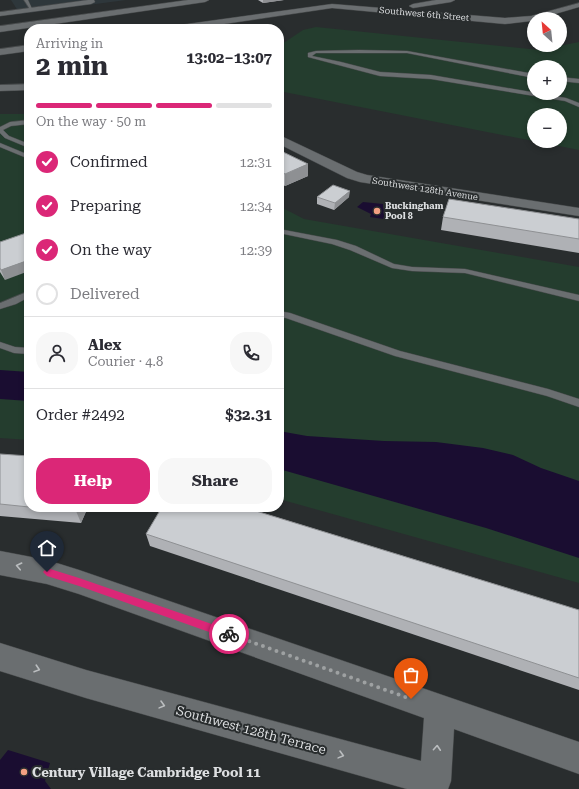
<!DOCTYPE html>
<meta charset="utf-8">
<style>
:root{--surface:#fff;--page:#f7f7f7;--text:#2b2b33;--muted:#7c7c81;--line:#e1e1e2;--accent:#db2777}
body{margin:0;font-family:"Roboto Serif",serif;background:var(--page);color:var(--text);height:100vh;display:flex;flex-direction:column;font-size:15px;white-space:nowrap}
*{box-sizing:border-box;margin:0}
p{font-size:13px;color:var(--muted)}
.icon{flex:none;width:22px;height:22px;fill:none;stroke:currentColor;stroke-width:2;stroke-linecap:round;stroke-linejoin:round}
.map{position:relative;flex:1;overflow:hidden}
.side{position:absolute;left:24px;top:24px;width:260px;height:488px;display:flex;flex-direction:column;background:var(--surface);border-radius:16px;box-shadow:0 2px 6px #0003}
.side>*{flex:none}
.needle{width:26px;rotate:333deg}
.buttons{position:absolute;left:527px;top:12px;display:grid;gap:8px}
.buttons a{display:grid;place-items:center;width:40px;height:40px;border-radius:50%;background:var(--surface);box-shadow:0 2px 6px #0003;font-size:20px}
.pin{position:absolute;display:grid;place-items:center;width:34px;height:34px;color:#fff;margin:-41px -17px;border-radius:50% 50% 50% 0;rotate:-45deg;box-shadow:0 0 4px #0007}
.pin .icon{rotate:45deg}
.courier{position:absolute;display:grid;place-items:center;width:40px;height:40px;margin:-20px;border:3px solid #db2777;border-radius:50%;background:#fff;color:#222;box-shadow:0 1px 5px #0007}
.overview em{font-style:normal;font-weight:700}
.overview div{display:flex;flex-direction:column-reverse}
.overview{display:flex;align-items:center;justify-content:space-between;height:68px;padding:0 12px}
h1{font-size:26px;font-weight:700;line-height:30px}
.bar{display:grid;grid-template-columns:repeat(4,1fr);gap:6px 4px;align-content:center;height:48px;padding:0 12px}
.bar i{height:5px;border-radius:3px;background:var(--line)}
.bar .active{background:var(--accent)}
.bar p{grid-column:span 4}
.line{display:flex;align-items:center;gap:10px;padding:0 12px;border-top:1px solid var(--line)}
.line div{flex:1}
.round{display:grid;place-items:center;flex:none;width:42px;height:42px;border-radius:16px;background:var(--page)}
ol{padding:0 12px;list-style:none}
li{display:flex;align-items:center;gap:12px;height:44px}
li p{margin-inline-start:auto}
li .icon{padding:4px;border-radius:50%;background:var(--accent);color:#fff;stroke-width:4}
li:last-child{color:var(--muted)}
li i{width:22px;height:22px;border:2px solid var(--line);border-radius:50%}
.button{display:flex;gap:8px;margin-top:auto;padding:8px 12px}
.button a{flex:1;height:46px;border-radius:16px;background:var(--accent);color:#fff;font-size:16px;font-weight:700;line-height:46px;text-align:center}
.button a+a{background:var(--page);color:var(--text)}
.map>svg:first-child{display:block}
.built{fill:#2e373b}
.green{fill:#243d2e;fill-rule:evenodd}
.water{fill:#1a0d31}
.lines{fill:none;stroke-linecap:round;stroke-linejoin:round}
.lane-casing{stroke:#474a4b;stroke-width:1}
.street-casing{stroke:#474a4b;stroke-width:1}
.lane{fill:#6a6e70;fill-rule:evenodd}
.street{fill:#6a6e70;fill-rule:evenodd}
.wall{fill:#afb1b5}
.shaded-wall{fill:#8e9093}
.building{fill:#cbced2;stroke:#8e9093}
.oneway{stroke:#babdbf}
.route{fill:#db2777}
.done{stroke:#9ea1a2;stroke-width:4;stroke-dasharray:0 7.2}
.poi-dot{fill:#f39f82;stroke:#292d2e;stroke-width:1.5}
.labels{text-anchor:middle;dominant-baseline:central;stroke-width:4;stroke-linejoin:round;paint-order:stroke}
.far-street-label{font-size:9px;fill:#dddfe1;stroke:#292d2e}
.far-poi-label{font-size:9px;font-weight:bold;fill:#dddfe1;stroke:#292d2e;text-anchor:start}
.near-street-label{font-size:13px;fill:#dddfe1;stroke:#292d2e}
.near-poi-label{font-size:13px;font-weight:bold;fill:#dddfe1;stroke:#292d2e;text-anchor:start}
</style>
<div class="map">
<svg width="579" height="789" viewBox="0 0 579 789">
<rect width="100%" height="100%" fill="#292d2e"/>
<polygon class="built" points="11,0 126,0 20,14"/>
<g class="green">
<path d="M316,27L539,50L579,42V150L279,91V46L303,30ZM534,67H560V93H534ZM534,115H560V141H534Z"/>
<polygon points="0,114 29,114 29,440 0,438"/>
<polygon points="279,206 304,219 579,267 579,583 279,499"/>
</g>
<g class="water">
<polygon points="363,202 383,204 383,208 396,214 390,220 370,217 371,214 357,207"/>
<polygon points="0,370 29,372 29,401 0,399"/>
<polygon points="279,431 307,436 384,441 436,442 483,448 513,455 541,468 579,481 579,558 486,528 279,469"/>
<polygon points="8,750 50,763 45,781 51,789 0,789 0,760"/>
</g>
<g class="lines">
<g class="lane-casing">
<g id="lane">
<polygon points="24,0 28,0 33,11 31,11"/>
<polygon points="359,50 407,51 534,74 534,78 407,53 316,53 312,56 341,62 380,72 431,75 566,98 579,103 579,107 565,101 431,79 380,76 308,57 308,53 316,51"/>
<polygon points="560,77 579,79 579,83 560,81"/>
<polygon points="29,120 29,124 11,126 3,130 9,136 29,144 29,148 5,138 0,133 0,127 10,122"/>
<polygon points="0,143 29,155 29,159 0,147"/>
<polygon points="279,229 337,240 356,246 394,264 412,267 465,269 579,295 579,301 465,273 412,271 392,268 350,250 332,244 279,233"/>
<polygon points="29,291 29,297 16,304 0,309 0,303"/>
<polygon points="279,311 290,313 400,351 548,389 579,399 579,407 547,396 395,356 286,318 279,317"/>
<polygon points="0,342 15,347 29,348 29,354 14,353 0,348"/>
</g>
</g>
<g class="street-casing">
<g id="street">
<polygon points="88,0 94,0 95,2 91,4 0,16 0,12"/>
<polygon points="188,0 209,0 205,2 0,32 0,26"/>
<polygon points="436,0 455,0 451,2 413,8 409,6 413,4"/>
<polygon points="579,3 579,7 531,21 505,24 332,8 191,29 169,29 173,26 332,4 505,18 531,16"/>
<polygon points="29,45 29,51 0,55 0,49"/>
<polygon points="29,84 29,90 0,91 0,85"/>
<polygon points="279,135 357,172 367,175 579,208 579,216 360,182 347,178 279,144"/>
<polygon points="0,551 47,560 79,570 579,742 579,774 454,729 451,781 448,789 407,789 86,698 0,671 0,643 86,670 421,761 424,718 79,594 47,584 0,575"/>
</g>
</g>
<use href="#lane" class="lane"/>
<use href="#street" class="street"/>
</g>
<g class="wall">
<polygon points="258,0 284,0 263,3"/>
<polygon points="279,150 308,176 285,186 279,183"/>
<polygon points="317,197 349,197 334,210 317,204"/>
<polygon points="443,217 579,219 579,253 441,230"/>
<polygon points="0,242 5,280 0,272"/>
<polygon points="0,454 88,507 81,523 0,516"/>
<polygon points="146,534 579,610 579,690 150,546"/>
</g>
<g class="shaded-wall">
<polygon points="263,0 284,0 263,3"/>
<polygon points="308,164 308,176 285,186 285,174"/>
<polygon points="350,191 349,197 334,210 335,203"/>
<polygon points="29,260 29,271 5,280 1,270"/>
<polygon points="77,507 88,507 81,523 76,511"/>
</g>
<g class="building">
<polygon points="279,150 308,164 285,174 279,171"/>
<polygon points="333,185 350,191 335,203 317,197"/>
<polygon points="449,199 579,219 579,239 443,217"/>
<polygon points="29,232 29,260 1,270 0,268 0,242"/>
<polygon points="0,454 29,456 29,507 0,504"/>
<polygon points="30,507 77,507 76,511"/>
<polygon points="162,507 243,507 579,610 579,678 146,534"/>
</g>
<defs><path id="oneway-chevron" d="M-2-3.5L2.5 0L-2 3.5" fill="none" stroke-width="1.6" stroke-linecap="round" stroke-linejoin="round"/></defs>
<g class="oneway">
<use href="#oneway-chevron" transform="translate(19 566) rotate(-168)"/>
<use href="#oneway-chevron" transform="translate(37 669) rotate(18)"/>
<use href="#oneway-chevron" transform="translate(162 705) rotate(15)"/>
<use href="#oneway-chevron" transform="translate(437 748) rotate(-86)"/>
<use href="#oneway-chevron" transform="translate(341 755) rotate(15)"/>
</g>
<polygon class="route" points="47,568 79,578 229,630 232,631 233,634 232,638 229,639 79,586 47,576 43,572"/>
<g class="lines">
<polyline class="done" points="229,634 411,699"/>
</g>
<g class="poi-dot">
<circle cx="377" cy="211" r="4"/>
<circle cx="24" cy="772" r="4"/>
</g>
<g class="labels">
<g class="far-street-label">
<text transform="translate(424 14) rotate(5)">Southwest 6th Street</text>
<text transform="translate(425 189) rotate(9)">Southwest 128th Avenue</text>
</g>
<g class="far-poi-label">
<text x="385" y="206">Buckingham<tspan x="385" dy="10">Pool 8</tspan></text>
</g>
<g class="near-street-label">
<text transform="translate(251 730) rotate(15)">Southwest 128th Terrace</text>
</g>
<g class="near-poi-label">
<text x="32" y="772">Century Village Cambridge Pool 11</text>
</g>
</g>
</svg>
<div class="buttons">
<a><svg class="needle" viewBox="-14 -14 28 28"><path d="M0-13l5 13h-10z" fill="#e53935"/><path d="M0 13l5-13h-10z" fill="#7c7c81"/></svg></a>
<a>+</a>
<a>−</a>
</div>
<div class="pin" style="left:411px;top:699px;background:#ea580c"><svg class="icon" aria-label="bag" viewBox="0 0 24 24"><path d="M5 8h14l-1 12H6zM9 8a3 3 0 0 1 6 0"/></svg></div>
<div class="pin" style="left:47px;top:572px;background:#1f2937"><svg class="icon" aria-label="home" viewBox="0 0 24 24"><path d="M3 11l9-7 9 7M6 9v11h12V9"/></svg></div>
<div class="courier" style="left:229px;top:634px"><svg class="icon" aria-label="bike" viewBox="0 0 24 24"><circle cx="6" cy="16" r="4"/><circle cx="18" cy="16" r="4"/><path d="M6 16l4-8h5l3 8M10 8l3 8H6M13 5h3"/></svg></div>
<section class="side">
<div class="overview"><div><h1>2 min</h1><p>Arriving in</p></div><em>13:02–13:07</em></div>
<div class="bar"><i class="active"></i><i class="active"></i><i class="active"></i><i></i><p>On the way · 50 m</p></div>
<ol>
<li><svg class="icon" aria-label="check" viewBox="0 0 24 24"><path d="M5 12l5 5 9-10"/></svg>Confirmed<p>12:31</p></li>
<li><svg class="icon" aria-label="check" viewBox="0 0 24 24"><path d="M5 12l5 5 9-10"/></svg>Preparing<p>12:34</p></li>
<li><svg class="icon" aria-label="check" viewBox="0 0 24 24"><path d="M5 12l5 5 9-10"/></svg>On the way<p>12:39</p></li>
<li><i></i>Delivered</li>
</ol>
<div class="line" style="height:72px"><a class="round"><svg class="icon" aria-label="person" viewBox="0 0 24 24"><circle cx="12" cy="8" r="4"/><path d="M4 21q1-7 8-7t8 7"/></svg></a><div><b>Alex</b><p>Courier · 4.8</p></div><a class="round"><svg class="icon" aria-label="phone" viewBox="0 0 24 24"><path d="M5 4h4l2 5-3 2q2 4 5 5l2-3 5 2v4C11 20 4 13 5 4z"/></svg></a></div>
<div class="line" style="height:52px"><div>Order #2492</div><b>$32.31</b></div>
<div class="button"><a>Help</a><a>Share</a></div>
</section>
</div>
